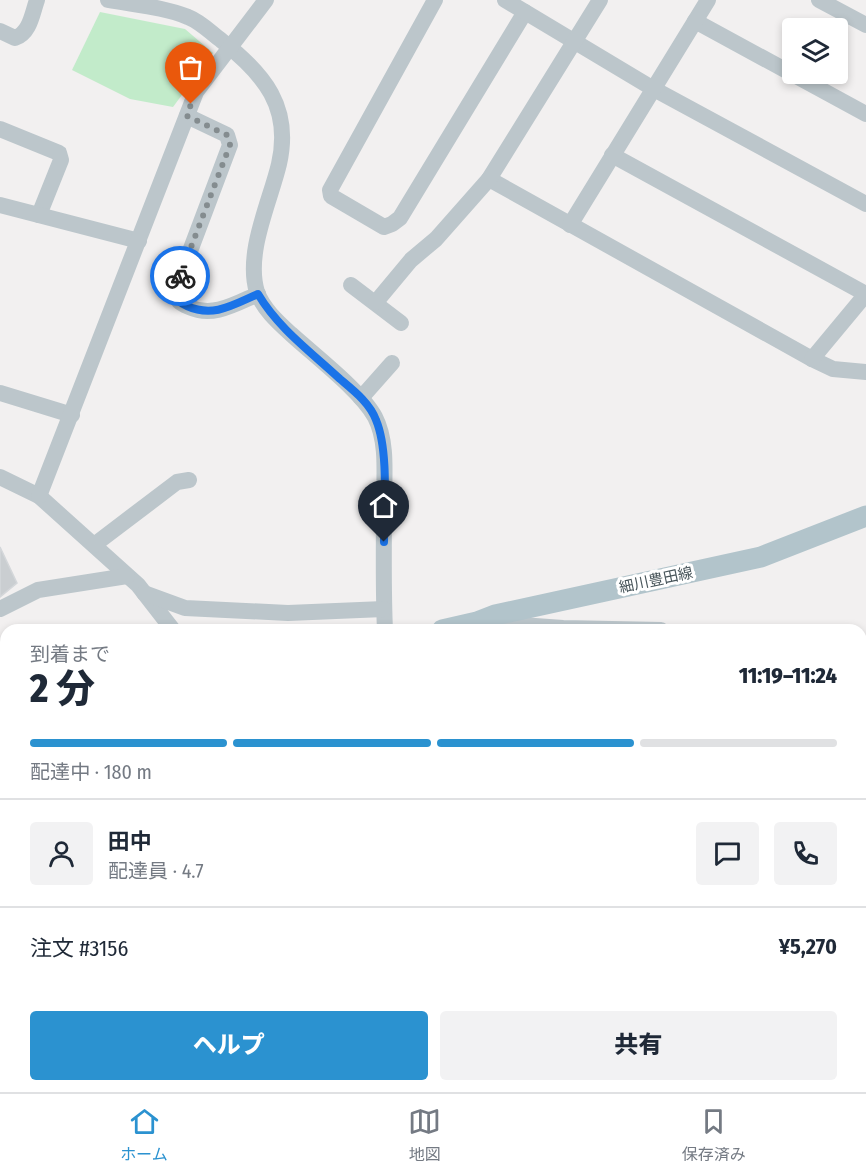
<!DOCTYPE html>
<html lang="ja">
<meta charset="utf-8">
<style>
:root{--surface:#fff;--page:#f2f2f3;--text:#1f2937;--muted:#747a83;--line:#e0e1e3;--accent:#2b92d0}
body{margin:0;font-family:"Fira Sans Condensed","Noto Sans JP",sans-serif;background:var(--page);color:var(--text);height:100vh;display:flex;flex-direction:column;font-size:22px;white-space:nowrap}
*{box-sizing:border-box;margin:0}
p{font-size:20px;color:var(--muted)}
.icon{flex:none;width:33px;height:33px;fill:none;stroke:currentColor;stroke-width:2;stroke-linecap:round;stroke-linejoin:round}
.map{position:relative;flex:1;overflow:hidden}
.details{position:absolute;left:0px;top:624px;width:867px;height:468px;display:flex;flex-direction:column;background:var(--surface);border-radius:18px 18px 0 0;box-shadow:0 3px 9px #0003}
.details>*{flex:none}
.buttons{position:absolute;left:782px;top:18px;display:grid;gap:12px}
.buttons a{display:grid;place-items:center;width:66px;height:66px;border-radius:6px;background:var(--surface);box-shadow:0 3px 9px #0003;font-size:30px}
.pin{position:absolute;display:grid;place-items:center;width:51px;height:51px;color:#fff;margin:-62px -26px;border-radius:50% 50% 50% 0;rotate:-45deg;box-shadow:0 0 6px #0007}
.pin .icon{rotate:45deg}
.courier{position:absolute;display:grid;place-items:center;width:60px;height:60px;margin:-30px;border:4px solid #1a73e8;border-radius:50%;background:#fff;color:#222;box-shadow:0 2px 8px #0007}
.headline em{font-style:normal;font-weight:800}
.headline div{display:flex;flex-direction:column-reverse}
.headline{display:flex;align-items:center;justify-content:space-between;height:102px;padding:0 30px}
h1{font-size:39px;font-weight:800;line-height:45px}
.bar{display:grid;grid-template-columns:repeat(4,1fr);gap:9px 6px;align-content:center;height:72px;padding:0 30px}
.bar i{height:8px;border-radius:4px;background:var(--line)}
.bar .selected{background:var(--accent)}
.bar p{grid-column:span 4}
.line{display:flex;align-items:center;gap:15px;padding:0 30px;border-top:2px solid var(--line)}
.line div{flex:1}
.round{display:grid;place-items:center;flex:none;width:63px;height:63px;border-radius:6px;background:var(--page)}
.button{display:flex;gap:12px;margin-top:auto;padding:12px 30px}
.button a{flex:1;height:69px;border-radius:6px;background:var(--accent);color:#fff;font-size:24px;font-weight:800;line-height:69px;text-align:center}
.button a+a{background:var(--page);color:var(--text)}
.menu{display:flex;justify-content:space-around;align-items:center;height:84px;border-top:2px solid var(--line);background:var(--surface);font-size:16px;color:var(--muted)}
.menu a{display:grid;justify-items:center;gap:3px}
.menu .selected{color:var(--accent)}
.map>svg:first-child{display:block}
.green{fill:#c2ebca}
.building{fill:#caced1;stroke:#d4d7da;stroke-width:1.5}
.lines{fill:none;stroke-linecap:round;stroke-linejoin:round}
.minor{stroke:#bcc6cb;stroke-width:16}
.major{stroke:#b2c4cb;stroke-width:21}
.done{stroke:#848c8f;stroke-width:6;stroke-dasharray:0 10.8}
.route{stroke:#1a73e8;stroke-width:8}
.labels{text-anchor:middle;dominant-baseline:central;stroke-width:6;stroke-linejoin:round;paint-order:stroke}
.street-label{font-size:15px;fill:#49565b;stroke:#fff}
</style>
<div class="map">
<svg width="866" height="1092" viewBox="0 0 866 1092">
<rect width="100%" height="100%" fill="#f2f0f0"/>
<g class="green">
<polygon points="100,12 185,29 213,53 173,107 130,99 72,70"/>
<polygon points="861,957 866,959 866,1092 538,1092 541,1086 861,1086"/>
</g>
<polygon class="building" points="0,547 17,583 0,597"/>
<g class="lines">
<g class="minor">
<path d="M108,0C135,5 164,7 188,17C201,22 211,33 222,41C264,74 292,107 279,164C270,202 245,253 257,292C263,309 279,323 291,334C315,356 361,391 375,417C388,442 384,476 384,503C384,545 383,588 385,630"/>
<polyline points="435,0 330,190 331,196 384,227 392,224 400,218 525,12"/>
<polyline points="505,0 652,88 866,204"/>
<polyline points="819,0 866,25"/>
<polyline points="695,21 866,114"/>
<path d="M0,31L15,38C30,33 32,14 37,0"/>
<path d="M187,116L227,135L230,145L175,291C176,301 180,303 189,307C213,318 235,304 258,294"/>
<polyline points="0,129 59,153 61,160 39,215"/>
<polyline points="612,155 866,294"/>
<polyline points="489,179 812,359 833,369 866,372"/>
<polyline points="0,205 139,241"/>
<polyline points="570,225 708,0"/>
<polyline points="351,285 401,323"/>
<polyline points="376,302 411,260 436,239 489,179 600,0"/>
<polyline points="812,359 866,294"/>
<polyline points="0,393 72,415"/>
<polyline points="361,398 392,363"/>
<polyline points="0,477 39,496 138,585 173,630"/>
<polyline points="39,496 196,92 266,0"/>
<polyline points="94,545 177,482 189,480"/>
<polyline points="144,593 185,608 288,613 384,609"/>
<polyline points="0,609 38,590 127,576"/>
<polyline points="482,622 563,628 661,630"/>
<polyline points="861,655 866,649"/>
<polyline points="861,690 866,692"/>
<polyline points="0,771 6,786"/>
<polyline points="0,869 6,866"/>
<polyline points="142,1086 142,1092"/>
</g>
<g class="major">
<polyline points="442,630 477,622 495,615 761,557 866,516"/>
<polyline points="861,871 866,870"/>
<polyline points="0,1016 6,1014"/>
</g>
</g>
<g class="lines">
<polyline class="done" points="180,276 230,145 227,135 187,116 191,104"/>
<path class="route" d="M180,276C175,290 170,299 187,306C213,318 233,305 258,294C278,328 311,352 340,379C353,390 370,403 376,420C389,451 384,507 384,542"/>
</g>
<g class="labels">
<g class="street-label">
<text transform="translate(656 580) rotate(-12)">細川豊田線</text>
</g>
</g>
</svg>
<div class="buttons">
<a><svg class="icon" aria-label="layers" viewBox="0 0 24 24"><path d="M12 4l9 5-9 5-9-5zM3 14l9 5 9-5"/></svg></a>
</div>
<div class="pin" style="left:191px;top:104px;background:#ea580c"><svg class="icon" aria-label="bag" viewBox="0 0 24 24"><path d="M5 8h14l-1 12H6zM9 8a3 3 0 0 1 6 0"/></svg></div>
<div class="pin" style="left:384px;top:542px;background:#1f2937"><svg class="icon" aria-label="home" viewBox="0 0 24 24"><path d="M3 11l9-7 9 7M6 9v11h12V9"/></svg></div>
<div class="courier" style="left:180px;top:276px"><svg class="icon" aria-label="bike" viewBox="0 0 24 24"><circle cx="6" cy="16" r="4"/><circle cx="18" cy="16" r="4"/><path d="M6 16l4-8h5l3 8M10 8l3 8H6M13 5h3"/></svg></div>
<section class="details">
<div class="headline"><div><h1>2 分</h1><p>到着まで</p></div><em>11:19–11:24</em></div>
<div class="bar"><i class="selected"></i><i class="selected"></i><i class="selected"></i><i></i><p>配達中 · 180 m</p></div>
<div class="line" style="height:108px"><a class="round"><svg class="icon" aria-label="person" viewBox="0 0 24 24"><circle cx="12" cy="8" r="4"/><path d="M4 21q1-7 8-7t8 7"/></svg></a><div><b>田中</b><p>配達員 · 4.7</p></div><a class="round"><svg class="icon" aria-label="chat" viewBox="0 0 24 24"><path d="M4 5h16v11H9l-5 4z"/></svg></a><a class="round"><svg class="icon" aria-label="phone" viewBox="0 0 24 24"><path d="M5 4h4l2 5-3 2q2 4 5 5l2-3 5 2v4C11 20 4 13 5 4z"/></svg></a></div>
<div class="line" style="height:78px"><div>注文 #3156</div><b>¥5,270</b></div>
<div class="button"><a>ヘルプ</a><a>共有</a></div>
</section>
</div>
<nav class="menu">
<a class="selected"><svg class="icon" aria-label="home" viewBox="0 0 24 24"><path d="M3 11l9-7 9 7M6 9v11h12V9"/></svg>ホーム</a>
<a><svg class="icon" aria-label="map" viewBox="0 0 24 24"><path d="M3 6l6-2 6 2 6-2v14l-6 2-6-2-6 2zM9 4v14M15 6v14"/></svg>地図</a>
<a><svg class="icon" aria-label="saved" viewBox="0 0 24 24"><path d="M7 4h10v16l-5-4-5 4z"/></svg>保存済み</a>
</nav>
